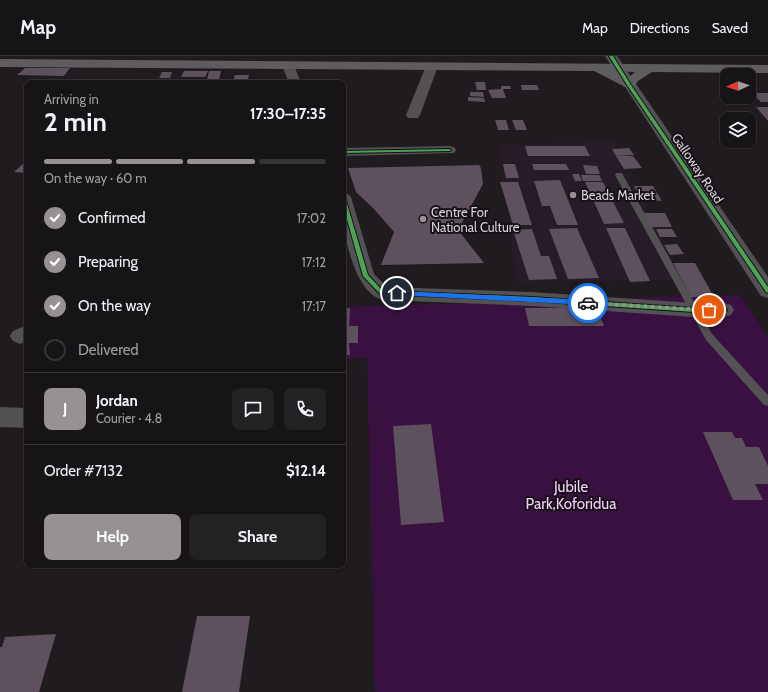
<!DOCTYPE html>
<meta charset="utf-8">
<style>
:root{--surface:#171417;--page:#242124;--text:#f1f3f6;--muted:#9e9ea1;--line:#363336;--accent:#959195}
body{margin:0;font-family:Cabin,sans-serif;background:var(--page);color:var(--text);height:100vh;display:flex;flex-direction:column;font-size:15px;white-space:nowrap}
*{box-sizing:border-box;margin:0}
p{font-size:13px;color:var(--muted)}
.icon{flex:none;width:22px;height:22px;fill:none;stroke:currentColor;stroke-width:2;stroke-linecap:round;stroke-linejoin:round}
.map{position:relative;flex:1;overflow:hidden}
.details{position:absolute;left:24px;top:24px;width:322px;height:488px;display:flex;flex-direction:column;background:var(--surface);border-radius:8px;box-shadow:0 1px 3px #0004,0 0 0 1px var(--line)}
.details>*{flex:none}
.needle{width:26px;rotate:267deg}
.tools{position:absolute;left:720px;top:12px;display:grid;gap:8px}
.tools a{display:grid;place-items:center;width:36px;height:36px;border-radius:8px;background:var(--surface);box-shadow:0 1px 3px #0004,0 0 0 1px var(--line);font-size:20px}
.pin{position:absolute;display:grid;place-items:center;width:34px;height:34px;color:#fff;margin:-17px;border:2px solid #fff;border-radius:50%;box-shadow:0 1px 4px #0007}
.courier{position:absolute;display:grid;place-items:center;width:40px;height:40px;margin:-20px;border:3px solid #1a73e8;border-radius:50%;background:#fff;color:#222;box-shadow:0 1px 5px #0007}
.headline em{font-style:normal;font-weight:800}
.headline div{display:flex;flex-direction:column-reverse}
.headline{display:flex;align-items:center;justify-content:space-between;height:68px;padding:0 20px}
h1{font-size:26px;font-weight:800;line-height:30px}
.bar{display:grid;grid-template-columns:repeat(4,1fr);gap:6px 4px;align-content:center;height:48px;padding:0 20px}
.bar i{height:5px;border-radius:3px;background:var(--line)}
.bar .active{background:var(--accent)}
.bar p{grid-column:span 4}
.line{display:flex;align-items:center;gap:10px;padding:0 20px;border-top:1px solid var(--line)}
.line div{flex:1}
.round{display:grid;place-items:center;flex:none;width:42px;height:42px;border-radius:8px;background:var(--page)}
ol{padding:0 20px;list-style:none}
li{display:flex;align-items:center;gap:12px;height:44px}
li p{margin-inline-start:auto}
li .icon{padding:4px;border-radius:50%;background:var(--accent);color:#fff;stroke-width:4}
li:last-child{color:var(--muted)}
li i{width:22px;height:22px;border:2px solid var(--line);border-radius:50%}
.primary-button{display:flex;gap:8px;margin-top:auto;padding:8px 20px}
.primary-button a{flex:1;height:46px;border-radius:8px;background:var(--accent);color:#fff;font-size:16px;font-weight:800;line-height:46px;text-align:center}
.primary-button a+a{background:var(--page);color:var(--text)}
header{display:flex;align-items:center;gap:24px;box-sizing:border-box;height:56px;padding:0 20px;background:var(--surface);border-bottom:1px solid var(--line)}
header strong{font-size:19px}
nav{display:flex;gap:22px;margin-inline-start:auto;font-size:14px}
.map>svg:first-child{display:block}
.built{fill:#261c28}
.green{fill:#391140}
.building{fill:#5d515e}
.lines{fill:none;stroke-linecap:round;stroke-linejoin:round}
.lane{fill:#535154;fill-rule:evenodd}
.street{fill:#535154;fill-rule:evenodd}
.primary{fill:#5f5c5f;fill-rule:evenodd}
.cycleway-casing{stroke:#161017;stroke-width:2}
.cycleway{fill:#4ca352;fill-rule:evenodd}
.route{fill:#1a73e8}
.done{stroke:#959195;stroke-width:4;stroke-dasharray:0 7.2}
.poi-dot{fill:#959195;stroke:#161017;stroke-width:1.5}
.labels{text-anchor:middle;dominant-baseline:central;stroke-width:4;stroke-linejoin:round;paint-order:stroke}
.far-street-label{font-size:13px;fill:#d5d0d5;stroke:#161017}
.far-poi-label{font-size:13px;fill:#d5d0d5;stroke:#161017;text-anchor:start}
.park-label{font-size:15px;fill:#f6cbfd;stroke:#161017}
</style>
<header>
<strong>Map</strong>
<nav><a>Map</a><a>Directions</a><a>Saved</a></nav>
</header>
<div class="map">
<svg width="768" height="636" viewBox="0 0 768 636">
<rect width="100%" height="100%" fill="#1f1b1f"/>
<polygon class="built" points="614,85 681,224 516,226 499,89"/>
<polygon class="green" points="740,239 768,282 768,636 375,636 367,302 343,303 343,251"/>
<g class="building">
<polygon points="25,12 70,12 64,20 17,19"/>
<polygon points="184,15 208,15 205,21 181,21"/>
<polygon points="209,15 221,15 219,24 207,24"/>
<polygon points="162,16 172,16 170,22 159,22"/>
<polygon points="235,19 249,19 248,23 252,23 251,25 233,25"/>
<polygon points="475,26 485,26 486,34 477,34"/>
<polygon points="521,29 537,29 539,34 522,34"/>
<polygon points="501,30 510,30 511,33 503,33 506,42 492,42 488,34 501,33"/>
<polygon points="470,36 483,36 484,41 470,40"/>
<polygon points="752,37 768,37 768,46 761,46"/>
<polygon points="468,41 484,42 485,46 468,45"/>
<polygon points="756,51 768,51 768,65"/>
<polygon points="495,64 506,64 509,74 498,74"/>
<polygon points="512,64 523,64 527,74 516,74"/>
<polygon points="525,90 585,90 590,100 528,100"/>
<polygon points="629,92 634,99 616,100 612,93"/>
<polygon points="616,100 633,100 642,112 624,113"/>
<polygon points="27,104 27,117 14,116"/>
<polygon points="503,108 515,108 519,122 506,122"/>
<polygon points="532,108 566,108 569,114 534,114"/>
<polygon points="479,109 481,112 483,128 458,174 484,207 381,209 394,176 374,153 356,136 348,112"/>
<polygon points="583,109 597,110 600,118 586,118"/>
<polygon points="572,118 579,118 582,125 575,125"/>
<polygon points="581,119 599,119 602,125 583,125"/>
<polygon points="560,124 578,169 557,169 550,150 542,150 534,125"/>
<polygon points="500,126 518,126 532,169 513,169"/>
<polygon points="585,126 603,126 624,167 604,168"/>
<polygon points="634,130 653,130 662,145 640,143 637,137 646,136 637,136"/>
<polygon points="643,157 665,157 672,171 651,171"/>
<polygon points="577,172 599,222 568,223 549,173"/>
<polygon points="606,172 625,172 650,225 630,226"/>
<polygon points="532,173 541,200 549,200 557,223 529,224 513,174"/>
<polygon points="656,173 672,173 677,181 660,181"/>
<polygon points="677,188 684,198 670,199 664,189"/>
<polygon points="673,207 695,207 714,241 691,241"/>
<polygon points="350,252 349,270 358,270 358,287 349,287 350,299 343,299 343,253"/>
<polygon points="525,252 597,252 604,270 529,270"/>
<polygon points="431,368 444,466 401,469 393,370"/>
<polygon points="703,376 732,376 735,382 742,382 746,391 759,391 768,410 768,428 755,428 763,444 733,444"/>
<polygon points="197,560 250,560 239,636 182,636"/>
<polygon points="56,578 39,636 0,636 0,591 2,591 5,581"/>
</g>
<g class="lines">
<polygon class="lane" points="616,117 622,117 623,119 712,278 768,339 768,350 764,349 706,284 615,119"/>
<g class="street">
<polygon points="605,0 617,0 768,221 768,242 761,240"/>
<polygon points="288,6 292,7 294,9 301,27 289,27 282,9 284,7"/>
<polygon points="432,7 436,8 438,10 420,59 418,62 408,62 406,59 426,10 428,8"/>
<polygon points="449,90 454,91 456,94 454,97 343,100 343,92"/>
<path d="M343,136L348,138L351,141L374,218L387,231L532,236L694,247H724L731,249L734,254L731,259L724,261H694L532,250L382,244C357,236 348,193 343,170C341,160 343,147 343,136Z"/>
<polygon points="27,269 27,285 20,288 13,285 10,280 13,275"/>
<polygon points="0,351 27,352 27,372 0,371"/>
</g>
<path class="primary" d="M0,3L768,9V17L652,16L638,25L633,32L629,33L594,15L0,11ZM615,15L635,16L627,23Z"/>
<g class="cycleway-casing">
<g id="cycleway">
<polygon points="609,0 613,0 631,29 768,231 768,237 766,236 627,29"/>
<polygon points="449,93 451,94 450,95 343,97 343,95"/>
<polygon points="343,140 345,141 368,219 383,235 532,241 694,252 724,252 727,254 724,256 694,256 532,245 380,238 363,220 343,149"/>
</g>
</g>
<use href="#cycleway" class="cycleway"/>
</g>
<polygon class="route" points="397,235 588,244 591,247 588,249 397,239 394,237"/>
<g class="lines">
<polyline class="done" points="588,247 709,254"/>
</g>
<g class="poi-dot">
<circle cx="573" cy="139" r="4"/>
<circle cx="423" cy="163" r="4"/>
</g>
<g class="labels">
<g class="far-street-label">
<text transform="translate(698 112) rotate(56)">Galloway Road</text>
</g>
<g class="far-poi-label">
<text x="581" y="139">Beads Market</text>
<text x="431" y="156">Centre For<tspan x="431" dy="15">National Culture</tspan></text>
</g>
<g class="park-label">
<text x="571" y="431">Jubile<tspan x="571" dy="17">Park,Koforidua</tspan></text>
</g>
</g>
</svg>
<div class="tools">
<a><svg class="needle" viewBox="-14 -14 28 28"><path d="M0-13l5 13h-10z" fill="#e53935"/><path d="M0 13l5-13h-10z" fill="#9e9ea1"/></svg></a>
<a><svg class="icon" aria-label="layers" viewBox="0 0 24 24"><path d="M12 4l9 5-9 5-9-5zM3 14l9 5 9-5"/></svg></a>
</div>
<div class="pin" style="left:709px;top:254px;background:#ea580c"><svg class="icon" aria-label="bag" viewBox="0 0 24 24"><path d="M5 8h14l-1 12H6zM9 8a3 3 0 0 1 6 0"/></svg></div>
<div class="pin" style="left:397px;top:237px;background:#1f2937"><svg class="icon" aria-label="home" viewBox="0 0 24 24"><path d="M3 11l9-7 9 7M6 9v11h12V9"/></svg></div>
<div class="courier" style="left:588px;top:247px"><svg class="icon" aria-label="car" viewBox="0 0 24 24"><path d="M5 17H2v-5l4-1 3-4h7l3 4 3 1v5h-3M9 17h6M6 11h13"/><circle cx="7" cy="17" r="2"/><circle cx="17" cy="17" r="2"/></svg></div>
<section class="details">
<div class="headline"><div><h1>2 min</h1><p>Arriving in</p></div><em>17:30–17:35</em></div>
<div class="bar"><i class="active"></i><i class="active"></i><i class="active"></i><i></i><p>On the way · 60 m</p></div>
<ol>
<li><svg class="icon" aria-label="check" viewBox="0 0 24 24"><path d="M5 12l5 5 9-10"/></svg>Confirmed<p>17:02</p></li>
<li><svg class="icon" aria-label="check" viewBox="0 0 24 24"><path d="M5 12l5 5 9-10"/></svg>Preparing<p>17:12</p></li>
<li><svg class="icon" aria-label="check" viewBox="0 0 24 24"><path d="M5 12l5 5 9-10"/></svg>On the way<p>17:17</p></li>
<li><i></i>Delivered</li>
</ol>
<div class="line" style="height:72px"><b class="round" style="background:var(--accent);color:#fff">J</b><div><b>Jordan</b><p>Courier · 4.8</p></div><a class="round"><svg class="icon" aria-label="chat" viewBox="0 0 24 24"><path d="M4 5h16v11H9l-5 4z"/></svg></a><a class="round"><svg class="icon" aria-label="phone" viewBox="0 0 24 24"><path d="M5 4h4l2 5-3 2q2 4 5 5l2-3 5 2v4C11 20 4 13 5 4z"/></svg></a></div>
<div class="line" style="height:52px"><div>Order #7132</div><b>$12.14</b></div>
<div class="primary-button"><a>Help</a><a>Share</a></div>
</section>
</div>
